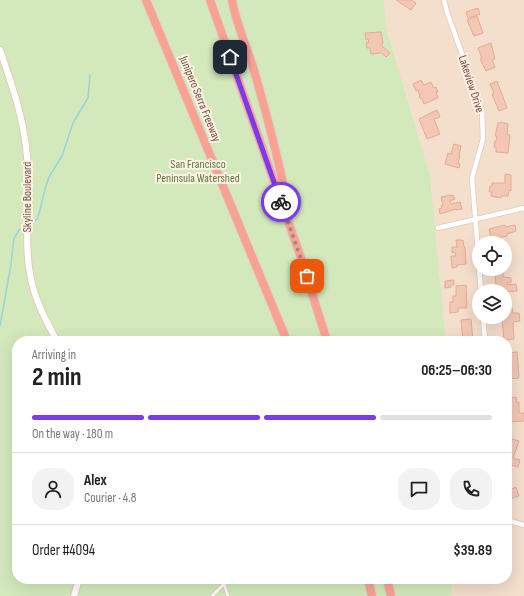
<!DOCTYPE html>
<meta charset="utf-8">
<style>
:root{--surface:#fff;--page:#f2f2f2;--text:#222;--muted:#767676;--line:#e0e0e0;--accent:#7c3aed}
body{margin:0;font-family:"Sofia Sans Condensed",sans-serif;background:var(--page);color:var(--text);height:100vh;display:flex;flex-direction:column;font-size:15px;white-space:nowrap}
*{box-sizing:border-box;margin:0}
p{font-size:13px;color:var(--muted)}
.icon{flex:none;width:22px;height:22px;fill:none;stroke:currentColor;stroke-width:2;stroke-linecap:round;stroke-linejoin:round}
.map{position:relative;flex:1;overflow:hidden}
.details{position:absolute;left:12px;top:336px;width:500px;height:248px;display:flex;flex-direction:column;background:var(--surface);border-radius:16px;box-shadow:0 4px 16px #0002}
.details>*{flex:none}
.buttons{position:absolute;left:472px;top:236px;display:grid;gap:8px}
.buttons a{display:grid;place-items:center;width:40px;height:40px;border-radius:50%;background:var(--surface);box-shadow:0 4px 16px #0002;font-size:20px}
.pin{position:absolute;display:grid;place-items:center;width:34px;height:34px;color:#fff;margin:-17px;border-radius:8px;box-shadow:0 2px 6px #0006}
.courier{position:absolute;display:grid;place-items:center;width:40px;height:40px;margin:-20px;border:3px solid #7c3aed;border-radius:50%;background:#fff;color:#222;box-shadow:0 1px 5px #0007}
.overview em{font-style:normal;font-weight:700}
.overview div{display:flex;flex-direction:column-reverse}
.overview{display:flex;align-items:center;justify-content:space-between;height:68px;padding:0 20px}
h1{font-size:26px;font-weight:700;line-height:30px}
.bar{display:grid;grid-template-columns:repeat(4,1fr);gap:6px 4px;align-content:center;height:48px;padding:0 20px}
.bar i{height:5px;border-radius:3px;background:var(--line)}
.bar .on{background:var(--accent)}
.bar p{grid-column:span 4}
.line{display:flex;align-items:center;gap:10px;padding:0 20px;border-top:1px solid var(--line)}
.line div{flex:1}
.round{display:grid;place-items:center;flex:none;width:42px;height:42px;border-radius:16px;background:var(--page)}
.map>svg:first-child{display:block}
.residential{fill:#f4decc;fill-rule:evenodd}
.green{fill:#d3e9bc}
.lines{fill:none;stroke-linecap:round;stroke-linejoin:round}
.stream{stroke:#98d4d8;stroke-width:1.5}
.building{fill:#f2c7b4;stroke:#e5ab95}
.lane-casing{stroke:#e2cabd;stroke-width:4}
.street-casing{stroke:#e2cabd;stroke-width:6}
.secondary-casing{stroke:#e7caba;stroke-width:8}
.highway-casing{stroke:#dad2cf;stroke-width:10}
.lane{stroke:#fff;stroke-width:2.5}
.street{stroke:#fff;stroke-width:4.5}
.secondary{stroke:#fff;stroke-width:6}
.highway{stroke:#f9a292;stroke-width:8}
.done{stroke:#a3887b;stroke-width:4;stroke-dasharray:0 7.2}
.route{stroke:#7c3aed;stroke-width:5}
.labels{text-anchor:middle;dominant-baseline:central;stroke-width:4;stroke-linejoin:round;paint-order:stroke}
.street-label{font-size:12px;fill:#725146;stroke:#fff2e4}
.park-label{font-size:12px;fill:#55783e;stroke:#fff2e4}
</style>
<div class="map">
<svg width="524" height="596" viewBox="0 0 524 596">
<rect width="100%" height="100%" fill="#fdeddd"/>
<path class="residential" d="M384,0H524V596H451L453,579H507V341H446L430,175L386,27ZM479,243H505V269H479ZM479,291H505V317H479Z"/>
<polygon class="green" points="0,0 384,0 386,27 430,175 446,341 17,341 17,579 453,579 451,596 0,596"/>
<g class="lines">
<g class="stream">
<polyline points="33,223 38,218 45,189 49,177 62,156 73,123 88,98 90,75"/>
<polyline points="0,326 11,264 14,238 20,229"/>
</g>
</g>
<g class="building">
<polygon points="396,0 411,0 416,3 411,10"/>
<polygon points="478,8 480,14 468,18 466,12"/>
<polygon points="477,16 483,33 474,36 467,20"/>
<polygon points="381,32 383,43 382,43 382,46 390,53 386,57 382,53 371,54 370,48 367,48 366,43 369,42 368,39 366,40 365,33"/>
<polygon points="491,43 495,59 492,60 495,67 486,71 480,59 482,58 478,48"/>
<polygon points="421,80 424,85 431,82 434,88 436,87 438,92 436,92 438,98 424,104 422,99 419,97 420,96 418,90 416,91 413,84"/>
<polygon points="497,81 507,108 499,111 492,94 494,93 490,84"/>
<polygon points="437,110 440,117 434,119 440,134 427,139 419,119"/>
<polygon points="501,122 508,124 507,134 510,135 508,153 496,152 496,147 494,147 495,141 496,141 497,136 495,136 498,123 501,123"/>
<polygon points="454,144 461,146 459,156 460,156 458,163 460,164 459,168 445,164 448,153 451,154"/>
<polygon points="505,174 511,175 511,191 509,190 508,196 501,196 501,198 491,196 492,192 489,192 490,186 492,186 492,183 505,183"/>
<polygon points="453,195 455,199 450,201 451,204 460,202 462,209 456,210 456,209 440,214 439,209 442,208 441,206 443,205 441,197"/>
<polygon points="505,225 505,227 515,225 516,231 507,234 507,236 497,238 499,243 492,243 489,229"/>
<polygon points="456,240 463,240 464,247 465,247 466,264 457,265 457,267 452,268 451,256 456,256 455,252 452,253 452,247 457,247"/>
<polygon points="495,270 503,270 503,277 511,278 511,283 507,283 507,285 516,284 517,291 505,292 505,291 499,291 499,287 496,287"/>
<polygon points="454,280 454,285 450,285 451,287 445,288 445,281"/>
<polygon points="466,285 467,308 458,308 458,312 450,313 450,302 453,302 453,296 456,296 456,286"/>
<polygon points="505,308 512,308 513,313 519,313 520,321 513,322 514,339 504,340 502,317 505,317"/>
<polygon points="471,319 473,341 463,341 461,320"/>
<polygon points="517,352 519,378 509,379 507,353"/>
<polygon points="516,397 517,403 519,402 519,413 524,413 524,421 508,422 507,398"/>
<polygon points="509,438 519,441 513,458 520,460 518,467 507,464 507,444"/>
<polygon points="516,487 519,496 507,500 507,491"/>
</g>
<g class="lines">
<g class="lane-casing">
<g id="lane">
<polyline points="224,584 228,596"/>
<polyline points="212,596 224,584 225,579"/>
</g>
</g>
<g class="street-casing">
<g id="street">
<polyline points="444,0 447,12 482,110 483,139 472,178 479,264"/>
<polyline points="438,228 524,208"/>
<polyline points="479,269 481,291"/>
<polyline points="483,317 485,341"/>
<polyline points="507,520 524,525"/>
</g>
</g>
<g class="secondary-casing">
<g id="secondary">
<path d="M0,50C12,85 24,119 27,156C32,195 23,235 30,274C34,298 45,319 57,341"/>
<polyline points="74,596 79,579"/>
</g>
</g>
<g class="highway-casing">
<g id="highway">
<polyline points="146,0 287,341"/>
<polyline points="210,0 299,252 327,341"/>
<path d="M232,0C236,23 246,45 253,67C267,115 280,164 289,213"/>
<polyline points="368,579 372,596"/>
<polyline points="387,579 391,596"/>
</g>
</g>
<use href="#lane" class="lane"/>
<use href="#street" class="street"/>
<use href="#secondary" class="secondary"/>
<use href="#highway" class="highway"/>
</g>
<g class="lines">
<polyline class="done" points="281,202 307,276"/>
<polyline class="route" points="230,57 281,202"/>
</g>
<g class="labels">
<g class="street-label">
<text transform="translate(471 84) rotate(72)">Lakeview Drive</text>
<text transform="translate(200 99) rotate(68)">Junipero Serra Freeway</text>
<text transform="translate(27 197) rotate(-90)">Skyline Boulevard</text>
</g>
<g class="park-label">
<text x="198" y="164">San Francisco<tspan x="198" dy="14">Peninsula Watershed</tspan></text>
</g>
</g>
</svg>
<div class="buttons">
<a><svg class="icon" aria-label="locate" viewBox="0 0 24 24"><circle cx="12" cy="12" r="6"/><path d="M12 2v4M12 18v4M2 12h4M18 12h4"/></svg></a>
<a><svg class="icon" aria-label="layers" viewBox="0 0 24 24"><path d="M12 4l9 5-9 5-9-5zM3 14l9 5 9-5"/></svg></a>
</div>
<div class="pin" style="left:307px;top:276px;background:#ea580c"><svg class="icon" aria-label="bag" viewBox="0 0 24 24"><path d="M5 8h14l-1 12H6zM9 8a3 3 0 0 1 6 0"/></svg></div>
<div class="pin" style="left:230px;top:57px;background:#1f2937"><svg class="icon" aria-label="home" viewBox="0 0 24 24"><path d="M3 11l9-7 9 7M6 9v11h12V9"/></svg></div>
<div class="courier" style="left:281px;top:202px"><svg class="icon" aria-label="bike" viewBox="0 0 24 24"><circle cx="6" cy="16" r="4"/><circle cx="18" cy="16" r="4"/><path d="M6 16l4-8h5l3 8M10 8l3 8H6M13 5h3"/></svg></div>
<section class="details">
<div class="overview"><div><h1>2 min</h1><p>Arriving in</p></div><em>06:25–06:30</em></div>
<div class="bar"><i class="on"></i><i class="on"></i><i class="on"></i><i></i><p>On the way · 180 m</p></div>
<div class="line" style="height:72px"><a class="round"><svg class="icon" aria-label="person" viewBox="0 0 24 24"><circle cx="12" cy="8" r="4"/><path d="M4 21q1-7 8-7t8 7"/></svg></a><div><b>Alex</b><p>Courier · 4.8</p></div><a class="round"><svg class="icon" aria-label="chat" viewBox="0 0 24 24"><path d="M4 5h16v11H9l-5 4z"/></svg></a><a class="round"><svg class="icon" aria-label="phone" viewBox="0 0 24 24"><path d="M5 4h4l2 5-3 2q2 4 5 5l2-3 5 2v4C11 20 4 13 5 4z"/></svg></a></div>
<div class="line" style="height:52px"><div>Order #4094</div><b>$39.89</b></div>
</section>
</div>
